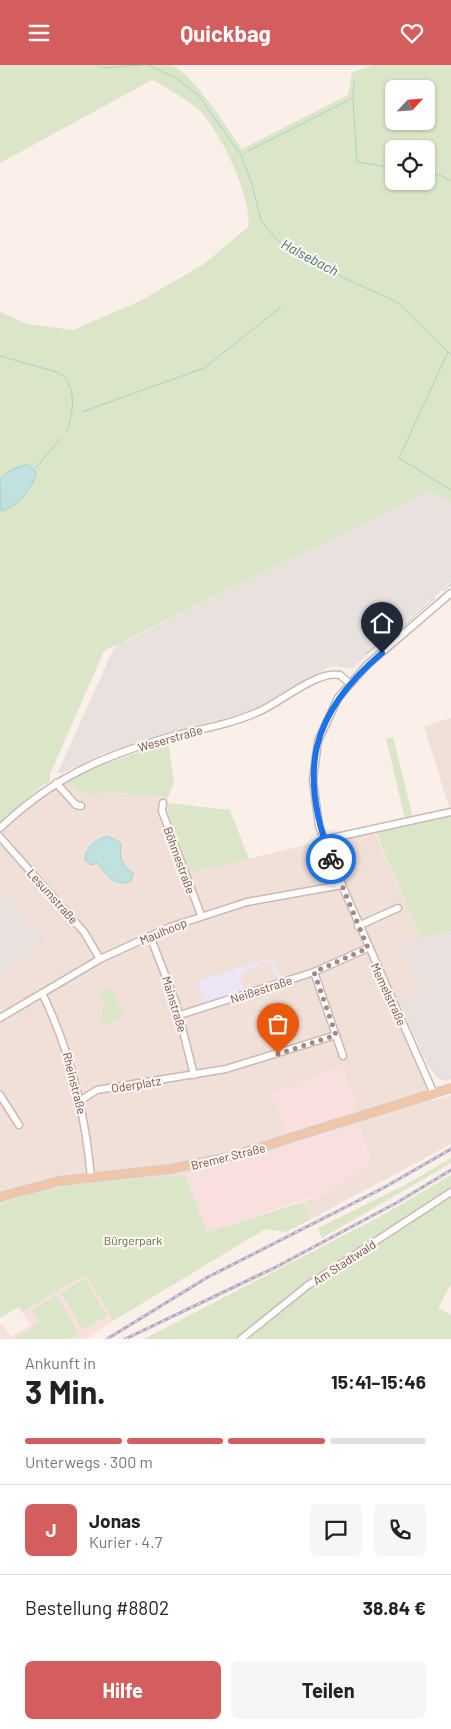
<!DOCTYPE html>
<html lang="de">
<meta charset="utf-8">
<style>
:root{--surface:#fff;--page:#f6f6f6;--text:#222;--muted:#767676;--line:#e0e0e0;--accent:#d45e5d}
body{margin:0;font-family:Barlow,sans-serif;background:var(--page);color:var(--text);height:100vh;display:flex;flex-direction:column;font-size:19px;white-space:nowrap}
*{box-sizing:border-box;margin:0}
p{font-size:16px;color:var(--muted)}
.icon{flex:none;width:28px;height:28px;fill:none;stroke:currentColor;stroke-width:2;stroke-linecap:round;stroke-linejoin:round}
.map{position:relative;height:1274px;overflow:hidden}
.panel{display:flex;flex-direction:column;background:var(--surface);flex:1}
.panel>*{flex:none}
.needle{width:32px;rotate:64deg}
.fabs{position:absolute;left:385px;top:15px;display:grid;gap:10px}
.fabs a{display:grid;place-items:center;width:50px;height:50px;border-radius:8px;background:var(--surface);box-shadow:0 1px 4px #0004;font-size:25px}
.pin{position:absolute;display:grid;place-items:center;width:42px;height:42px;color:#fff;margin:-51px -21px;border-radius:50% 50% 50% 0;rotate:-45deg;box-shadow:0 0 5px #0007}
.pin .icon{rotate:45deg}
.courier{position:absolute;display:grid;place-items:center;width:50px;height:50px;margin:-25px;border:4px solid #1a73e8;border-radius:50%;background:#fff;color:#222;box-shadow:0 1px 6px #0007}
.overview em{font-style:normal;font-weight:700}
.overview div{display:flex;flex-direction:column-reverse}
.overview{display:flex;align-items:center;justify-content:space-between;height:85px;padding:0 25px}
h1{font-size:32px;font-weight:700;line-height:38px}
.bar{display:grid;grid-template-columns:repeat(4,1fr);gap:8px 5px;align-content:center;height:60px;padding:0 25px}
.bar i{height:6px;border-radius:4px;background:var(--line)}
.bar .on{background:var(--accent)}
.bar p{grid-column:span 4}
.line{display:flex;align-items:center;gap:12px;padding:0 25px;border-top:1px solid var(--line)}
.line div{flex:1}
.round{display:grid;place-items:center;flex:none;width:52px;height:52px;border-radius:8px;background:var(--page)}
.button{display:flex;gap:10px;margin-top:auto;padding:10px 25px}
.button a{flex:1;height:58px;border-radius:8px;background:var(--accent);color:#fff;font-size:20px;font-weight:700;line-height:58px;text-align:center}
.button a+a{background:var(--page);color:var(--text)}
header{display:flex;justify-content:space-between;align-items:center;height:65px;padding:0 25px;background:var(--accent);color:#fff;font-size:22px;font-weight:700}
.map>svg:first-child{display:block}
.residential{fill:#f1e0d8}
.commercial{fill:#f9e0de}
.industrial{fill:#e9e1de}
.education{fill:#ece5f6}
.green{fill:#dbe6c9;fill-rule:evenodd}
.water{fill:#bfe1df;stroke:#a7d2cf}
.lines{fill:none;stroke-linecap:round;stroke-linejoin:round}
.stream{stroke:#a7d2cf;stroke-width:1}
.minor-casing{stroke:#cdb8b3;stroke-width:9}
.major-casing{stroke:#d4ccca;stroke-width:10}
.minor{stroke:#fff;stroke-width:6}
.major{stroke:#f0c6a9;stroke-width:8}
.rail-casing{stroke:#b0a8c3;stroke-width:3}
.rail{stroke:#fdf4ef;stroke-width:1;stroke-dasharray:4;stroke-linecap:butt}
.done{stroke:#a18a86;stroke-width:5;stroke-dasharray:0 9}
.route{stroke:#1a73e8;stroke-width:6}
.labels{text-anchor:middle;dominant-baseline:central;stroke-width:4.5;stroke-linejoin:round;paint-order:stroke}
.street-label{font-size:12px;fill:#715450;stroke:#fdf4ef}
.park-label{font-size:12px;fill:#5f7549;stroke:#fdf4ef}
.water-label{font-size:14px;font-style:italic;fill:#457472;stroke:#fdf4ef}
</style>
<header><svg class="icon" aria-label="menu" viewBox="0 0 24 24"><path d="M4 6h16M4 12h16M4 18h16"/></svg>Quickbag<svg class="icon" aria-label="heart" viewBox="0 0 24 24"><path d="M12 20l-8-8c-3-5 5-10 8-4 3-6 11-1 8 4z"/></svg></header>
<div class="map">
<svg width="451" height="1274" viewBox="0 0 451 1274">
<rect width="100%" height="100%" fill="#faefe9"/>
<g class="residential">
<polygon points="451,653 451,744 450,745 424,661"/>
<polygon points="65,717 80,727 90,730 110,727 168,732 167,753 189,808 319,777 320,779 374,766 421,873 400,878 421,926 391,941 433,1036 451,1030 451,1079 311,1154 303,1137 326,1128 372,1097 292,1080 215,1104 185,1110 58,1123 17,1132 0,1139 0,910 50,877 0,823 0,769 35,738"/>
</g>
<g class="commercial">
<polygon points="342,1000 360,1052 357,1053 372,1097 326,1128 207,1167 185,1110 215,1104 292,1080 271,1029"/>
<polygon points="86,1210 113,1256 86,1274 0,1274 0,1260 2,1259 11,1272 30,1260 22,1247"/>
</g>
<g class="industrial">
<polygon points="430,426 451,438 451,517 352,603 331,601 255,645 172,667 103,689 60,709 58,707 113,585 121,575 124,577"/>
<polygon points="0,823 50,877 0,910"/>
<polygon points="451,866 451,1014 446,1016 438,1013 427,999 399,937 421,926 399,878"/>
</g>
<polygon class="education" points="273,892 281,914 278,915 270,898 266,896 260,898 261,901 245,904 245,907 240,911 245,926 204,939 197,916"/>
<g class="green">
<path d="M0,0H172C195,11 226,62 242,84L348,30L352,8L372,0H451V438L430,426L104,586L50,709V717L43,720L0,758V247L28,259L73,265L140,236L204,199L248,162C253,135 219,62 198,44C185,33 167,23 152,15L0,98ZM394,24H426V56H394ZM394,84H426V116H394Z"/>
<polygon points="393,672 413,753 405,754 386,674"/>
<polygon points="168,677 174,717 168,732 110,727 90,730 80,727 65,717 79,708"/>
<polygon points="168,738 230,745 249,794 189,808 167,753"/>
<polygon points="451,748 451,866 421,873 375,766"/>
<polygon points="319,777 333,815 330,818 320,820 304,780"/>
<polygon points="111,923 124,951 103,960 102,946 105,939 98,927"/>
<polygon points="451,1093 451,1098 322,1173 318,1163 409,1118"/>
<path d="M185,1110L207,1167L303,1137L311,1154L286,1167L265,1164L113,1256L86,1210L22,1247L19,1242L0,1253V1139C55,1116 126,1116 185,1110Z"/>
<polygon points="451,1110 451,1219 438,1243 451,1250 451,1274 144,1274 379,1152"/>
<polygon points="85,1213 107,1251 83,1265 61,1228"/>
<polygon points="56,1230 79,1268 69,1274 16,1274 15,1272 39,1258 32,1245"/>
</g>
<g class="water">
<path d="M24,400H29L36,407C35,422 16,443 1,446L0,414L9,406Z"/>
<path d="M107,771L121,778C119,793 122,801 134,809L132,810L131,816C116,823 107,811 98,798L90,800L85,795C86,781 94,776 107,771Z"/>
</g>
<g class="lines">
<g class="stream">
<polyline points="97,0 103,3 142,0"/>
<polyline points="148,0 175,12 198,30 241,90 251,116 261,156 280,178 344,213 397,237 451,290"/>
<polyline points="353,32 354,16"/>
<polyline points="248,86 353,33 357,97 394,103"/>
<polyline points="426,108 440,110 451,116"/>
<polyline points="448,287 399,393 451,425"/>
<path d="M0,291L57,307C78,317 74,349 66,367"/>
<polyline points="82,347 204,303 281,242"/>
<polyline points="34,405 60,374"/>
<polyline points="443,526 451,519"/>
<polyline points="365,589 394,569 435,533"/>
</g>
<g class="minor-casing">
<g id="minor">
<polyline points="56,718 76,740 81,741"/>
<polyline points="163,738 162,746 201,850"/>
<path d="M0,763C54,712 102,691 173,671C201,664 231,659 258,647C280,638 317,605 340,610L349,618"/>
<polyline points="0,772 84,867 100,894"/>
<polyline points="332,773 451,747"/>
<polyline points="358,861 398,843"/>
<polyline points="150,871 176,938 194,1010"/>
<polyline points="314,907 343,991"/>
<path d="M42,928C71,987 85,1047 91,1112"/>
<polyline points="180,950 314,907 368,883"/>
<polyline points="0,953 100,894 170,862 247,837 342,820"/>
<polyline points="434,1029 342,820 319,761 313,715 318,676 338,633 367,600 451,528"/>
<polyline points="0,1030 19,1060"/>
<polyline points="81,1035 97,1025 226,1004 336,970"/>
<polyline points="241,1274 307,1221 451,1127"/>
</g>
</g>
<g class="major-casing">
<polyline id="major" points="0,1132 59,1116 170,1104 229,1092 451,1023"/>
</g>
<use href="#minor" class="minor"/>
<use href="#major" class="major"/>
<g class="rail-casing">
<g id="rail">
<polyline points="107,1274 208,1212 385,1122 451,1084"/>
<polyline points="125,1274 276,1202 398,1137 451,1105"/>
</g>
</g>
<use href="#rail" class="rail"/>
</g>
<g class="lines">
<polyline class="done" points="278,989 336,970 314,907 368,883 331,794"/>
<path class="route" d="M331,794C298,706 310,649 382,588"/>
</g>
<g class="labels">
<g class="street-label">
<text transform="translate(170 673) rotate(-16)">Weserstraße</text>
<text transform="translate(180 795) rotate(70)">Böhmestraße</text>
<text transform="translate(53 831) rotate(48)">Lesumstraße</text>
<text transform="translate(163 866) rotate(-23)">Maulhoop</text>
<text transform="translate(261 924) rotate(-18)">Neißestraße</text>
<text transform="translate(389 929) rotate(65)">Memelstraße</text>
<text transform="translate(175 939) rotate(73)">Mainstraße</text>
<text transform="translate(75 1018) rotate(76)">Rheinstraße</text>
<text transform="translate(136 1019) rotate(-9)">Oderplatz</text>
<text transform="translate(228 1091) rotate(-14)">Bremer Straße</text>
<text transform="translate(344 1197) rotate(-33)">Am Stadtwald</text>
</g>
<g class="park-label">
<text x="133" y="1175">Bürgerpark</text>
</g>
<g class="water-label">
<text transform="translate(310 192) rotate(28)">Halsebach</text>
</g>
</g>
</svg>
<div class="fabs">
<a><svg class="needle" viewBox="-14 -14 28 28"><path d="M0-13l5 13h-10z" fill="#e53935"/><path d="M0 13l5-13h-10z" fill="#767676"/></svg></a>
<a><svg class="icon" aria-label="locate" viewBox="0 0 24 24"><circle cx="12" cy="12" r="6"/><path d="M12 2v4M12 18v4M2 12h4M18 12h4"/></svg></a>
</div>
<div class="pin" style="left:278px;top:989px;background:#ea580c"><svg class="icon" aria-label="bag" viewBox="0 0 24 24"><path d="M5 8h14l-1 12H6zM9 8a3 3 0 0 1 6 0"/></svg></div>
<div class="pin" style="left:382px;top:588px;background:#1f2937"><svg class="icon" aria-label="home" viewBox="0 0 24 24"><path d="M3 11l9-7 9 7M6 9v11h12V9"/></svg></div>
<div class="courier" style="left:331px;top:794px"><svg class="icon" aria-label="bike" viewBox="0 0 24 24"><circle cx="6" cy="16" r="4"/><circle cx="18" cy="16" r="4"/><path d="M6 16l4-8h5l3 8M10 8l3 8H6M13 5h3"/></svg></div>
</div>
<section class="panel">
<div class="overview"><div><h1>3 Min.</h1><p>Ankunft in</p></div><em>15:41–15:46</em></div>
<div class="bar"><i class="on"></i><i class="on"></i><i class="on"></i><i></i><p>Unterwegs · 300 m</p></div>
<div class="line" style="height:90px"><b class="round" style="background:var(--accent);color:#fff">J</b><div><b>Jonas</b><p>Kurier · 4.7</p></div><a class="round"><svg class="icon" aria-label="chat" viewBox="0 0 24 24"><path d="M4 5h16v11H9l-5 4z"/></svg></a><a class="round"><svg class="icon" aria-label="phone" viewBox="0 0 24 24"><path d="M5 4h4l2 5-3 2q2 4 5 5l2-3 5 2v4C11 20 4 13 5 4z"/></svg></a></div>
<div class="line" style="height:65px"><div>Bestellung #8802</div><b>38.84 €</b></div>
<div class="button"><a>Hilfe</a><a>Teilen</a></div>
</section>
